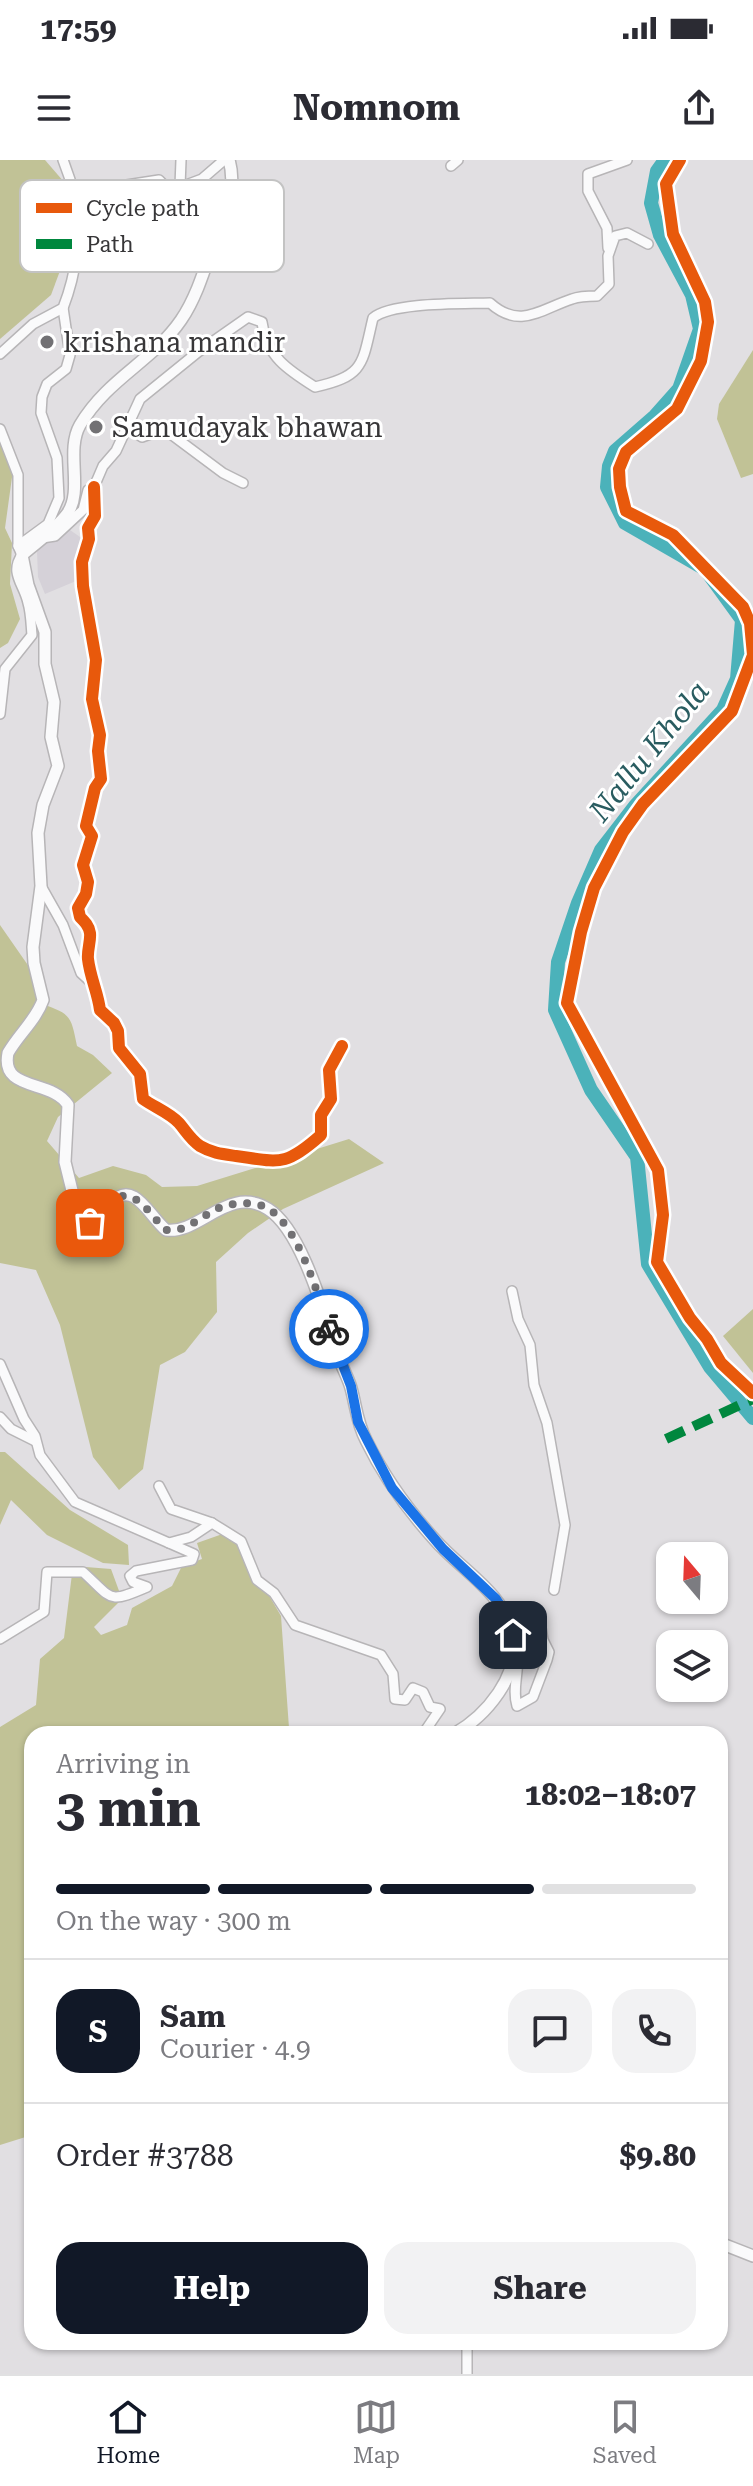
<!DOCTYPE html>
<meta charset="utf-8">
<style>
:root{--surface:#fff;--page:#f2f2f3;--text:#2b2b33;--muted:#7c7c81;--line:#e1e1e2;--accent:#111827}
body{margin:0;font-family:"Roboto Serif",serif;background:var(--page);color:var(--text);height:100vh;display:flex;flex-direction:column;font-size:30px;white-space:nowrap}
*{box-sizing:border-box;margin:0}
p{font-size:26px;color:var(--muted)}
.icon{flex:none;width:44px;height:44px;fill:none;stroke:currentColor;stroke-width:2;stroke-linecap:round;stroke-linejoin:round}
.map{position:relative;flex:1;overflow:hidden}
.side{position:absolute;left:24px;top:1566px;width:704px;height:624px;display:flex;flex-direction:column;background:var(--surface);border-radius:24px;box-shadow:0 2px 6px #0004}
.side>*{flex:none}
.needle{width:52px;rotate:341deg}
.tools{position:absolute;left:656px;top:1382px;display:grid;gap:16px}
.tools a{display:grid;place-items:center;width:72px;height:72px;border-radius:16px;background:var(--surface);box-shadow:0 2px 6px #0004;font-size:40px}
.pin{position:absolute;display:grid;place-items:center;width:68px;height:68px;color:#fff;margin:-34px;border-radius:16px;box-shadow:0 4px 12px #0006}
.courier{position:absolute;display:grid;place-items:center;width:80px;height:80px;margin:-40px;border:6px solid #1a73e8;border-radius:50%;background:#fff;color:#222;box-shadow:0 2px 10px #0007}
.head em{font-style:normal;font-weight:700}
.head div{display:flex;flex-direction:column-reverse}
.head{display:flex;align-items:center;justify-content:space-between;height:136px;padding:0 32px}
h1{font-size:52px;font-weight:700;line-height:60px}
.bar{display:grid;grid-template-columns:repeat(4,1fr);gap:12px 8px;align-content:center;height:96px;padding:0 32px}
.bar i{height:10px;border-radius:6px;background:var(--line)}
.bar .selected{background:var(--accent)}
.bar p{grid-column:span 4}
.line{display:flex;align-items:center;gap:20px;padding:0 32px;border-top:2px solid var(--line)}
.line div{flex:1}
.round{display:grid;place-items:center;flex:none;width:84px;height:84px;border-radius:24px;background:var(--page)}
.button{display:flex;gap:16px;margin-top:auto;padding:16px 32px}
.button a{flex:1;height:92px;border-radius:24px;background:var(--accent);color:#fff;font-size:32px;font-weight:700;line-height:92px;text-align:center}
.button a+a{background:var(--page);color:var(--text)}
.status{display:flex;justify-content:space-between;align-items:center;height:56px;padding:0 40px;background:var(--surface);direction:ltr}
.status svg{height:22px;fill:currentColor}
header{display:flex;justify-content:space-between;align-items:center;height:104px;padding:0 32px;background:var(--surface);font-size:36px;font-weight:700}
.menu{display:flex;justify-content:space-around;align-items:center;height:112px;border-top:2px solid var(--line);background:var(--surface);font-size:22px;color:var(--muted)}
.menu a{display:grid;justify-items:center;gap:4px}
.menu .selected{color:var(--accent)}
.map>svg:first-child{display:block}
.built{fill:#d5d1d8}
.forest{fill:#c1c296}
.lines{fill:none;stroke-linecap:round;stroke-linejoin:round}
.river{stroke:#4bb2ba;stroke-width:14}
.minor-casing{stroke:#b7b5b7;stroke-width:12}
.major-casing{stroke:#b7b5b7;stroke-width:14}
.minor{stroke:#fafafb;stroke-width:9}
.major{stroke:#fafafb;stroke-width:11}
.quiet{stroke:#00873e;stroke-width:10;stroke-dasharray:20 10;stroke-linecap:butt}
.cycleway-casing{stroke:#fff;stroke-width:17}
.cycleway{stroke:#e8590c;stroke-width:12}
.done{stroke:#727174;stroke-width:8;stroke-dasharray:0 14.4}
.route{stroke:#1a73e8;stroke-width:10}
.poi-dot{fill:#727174;stroke:#fff;stroke-width:3}
.labels{text-anchor:middle;dominant-baseline:central;stroke-width:6;stroke-linejoin:round;paint-order:stroke}
.poi-label{font-size:28px;fill:#373638;stroke:#fff;text-anchor:start}
.water-label{font-size:30px;font-style:italic;fill:#295c60;stroke:#fff}
.key{fill:#fff;stroke:#c3c3c3;stroke-width:2}
.key-label{font-size:22px;fill:#373638}
</style>
<div class="status"><b>17:59</b><svg viewBox="0 0 49 12"><path d="M0 12V9h3v3zM5 12V6h3v6zM10 12V3h3v9zM15 12V0h3v12zM26 1h20v11H26zM47 4h2v5h-2z"/></svg></div>
<header><svg class="icon" aria-label="menu" viewBox="0 0 24 24"><path d="M4 6h16M4 12h16M4 18h16"/></svg>Nomnom<svg class="icon" aria-label="share" viewBox="0 0 24 24"><path d="M12 15V3M7 8l5-5 5 5M5 13v7h14v-7"/></svg></header>
<div class="map">
<svg width="753" height="2214" viewBox="0 0 753 2214">
<rect width="100%" height="100%" fill="#e1dfe2"/>
<polygon class="built" points="67,368 83,379 76,421 45,434 38,417 37,391"/>
<g class="forest">
<polygon points="0,0 45,0 64,22 70,84 51,135 0,179"/>
<polygon points="753,190 753,314 741,318 717,259 719,244"/>
<polygon points="0,277 13,310 5,368 12,383 10,424 20,459 8,483 0,488"/>
<path d="M0,765L32,811L42,844C71,854 71,856 77,886L93,895L112,913L58,957L47,981L79,1018L113,1006L146,1015L162,1027L197,1026L349,979L384,1003L283,1049L248,1073L216,1102L217,1152L185,1192L160,1205L143,1309L119,1330L93,1297L60,1165L36,1110L0,1103Z"/>
<polygon points="753,1149 753,1213 723,1176"/>
<polygon points="0,1292 5,1292 70,1350 128,1385 129,1405 103,1403 47,1375 11,1340 0,1365"/>
<polygon points="231,1371 281,1456 289,1568 287,1574 32,1574 32,1975 0,1985 0,1567 36,1545 40,1499 64,1478 73,1406 111,1409 122,1439 94,1467 101,1475 127,1465 132,1448 172,1426 182,1406 202,1399 197,1383"/>
</g>
<g class="lines">
<polyline class="river" points="665,0 657,11 651,43 660,75 692,135 700,169 679,229 655,256 615,291 609,306 607,327 625,363 705,409 742,460 737,519 723,550 635,646 601,690 578,743 558,802 555,850 591,930 637,997 648,1104 710,1207 753,1258"/>
<g class="minor-casing">
<g id="minor">
<polyline points="680,0 666,24 673,74 705,142 708,162 701,201 677,249 626,292 619,309 620,327 626,351 673,375 743,447 750,463 753,495 732,551 643,644 623,672 594,728 581,772 567,843 658,1010 663,1055 657,1102 690,1158 707,1179 721,1203 753,1233"/>
<polyline points="451,6 458,0"/>
<polyline points="180,26 181,0"/>
<polyline points="94,30 159,20 170,31 202,19 224,0"/>
<polyline points="608,88 607,68 588,31 588,14 627,0"/>
<path d="M0,194L33,164L63,148C82,99 83,48 63,0"/>
<polyline points="127,267 142,277 164,269 223,313 243,323"/>
<polyline points="0,269 18,315 18,386"/>
<path d="M94,327L95,356L88,368L89,379L82,402L83,426L96,500L92,539L100,575L98,591L101,619L95,628L86,666L92,676L83,705L88,722L86,734L78,748L80,757C85,762 89,766 90,773C91,781 87,790 88,799C90,817 98,833 100,850L114,863L118,871L119,888L140,914L143,939C154,947 170,953 179,963C186,971 190,979 200,986C212,993 222,994 236,996C280,1002 285,1007 321,975V955L331,939L329,910L342,886"/>
<path d="M42,378L55,376L83,350L88,330L94,327L103,306L116,291L140,239L198,192L248,157L262,162C266,196 288,210 315,227C365,216 362,204 373,158C392,142 463,144 490,143C520,170 541,149 572,139C580,136 589,136 597,136L609,124L608,96L615,76L627,73L648,84"/>
<path d="M0,554L5,509L32,475C31,465 31,453 28,443C24,424 9,413 22,395L18,386L48,364L59,338L57,298L41,253L42,237L47,224L66,209L70,195L63,148"/>
<polyline points="41,726 63,765 81,813 93,824"/>
<polyline points="512,1131 518,1159 530,1185 534,1225 547,1263 565,1365 554,1430"/>
<polyline points="0,1204 24,1259 35,1276 40,1295 75,1342 169,1383 191,1377 212,1363"/>
<polyline points="0,1257 11,1269 35,1281"/>
<polyline points="159,1326 171,1349 212,1363 241,1381 257,1420 274,1433 295,1465 381,1495 393,1514 395,1539 405,1540 413,1528 423,1532 430,1547 440,1549 423,1574"/>
<path d="M0,1479L44,1452L47,1412H83C114,1440 107,1444 147,1427L133,1422L130,1416L136,1411L192,1400L194,1394L169,1383"/>
<path d="M515,1487C522,1510 511,1525 517,1546L533,1537L547,1500L549,1492L543,1480L540,1462"/>
<polyline points="467,2182 467,2214"/>
</g>
</g>
<g class="major-casing">
<g id="major">
<path d="M229,0C237,27 226,50 216,76C206,104 198,135 181,160C153,201 108,218 80,265C65,291 84,331 67,354C56,369 37,382 22,395L28,425L45,472V504L54,542L51,577L58,606L43,645L38,673L41,726L33,787L34,803L43,840C36,860 18,875 8,893C0,932 52,919 68,945L65,1002L80,1063C102,1065 112,1025 134,1037C146,1044 155,1061 166,1070C199,1075 229,1024 268,1049C302,1070 325,1156 338,1194C341,1206 348,1217 351,1228C356,1246 357,1263 366,1280C384,1317 407,1349 435,1380C462,1411 505,1433 513,1476C521,1515 486,1556 454,1574"/>
<polyline points="720,2083 753,2096"/>
</g>
</g>
<use href="#minor" class="minor"/>
<use href="#major" class="major"/>
<polyline class="quiet" points="666,1279 753,1239"/>
<g class="cycleway-casing">
<g id="cycleway">
<polyline points="680,0 666,24 673,74 705,142 708,162 701,201 677,249 626,292 619,309 620,327 626,351 673,375 743,447 750,463 753,495 732,551 643,644 623,672 594,728 581,772 567,843 658,1010 663,1055 657,1102 690,1158 707,1179 721,1203 753,1233"/>
<path d="M94,327L95,356L88,368L89,379L82,402L83,426L96,500L92,539L100,575L98,591L101,619L95,628L86,666L92,676L83,705L88,722L86,734L78,748L80,757C85,762 89,766 90,773C91,781 87,790 88,799C90,817 98,833 100,850L114,863L118,871L119,888L140,914L143,939C154,947 170,953 179,963C186,971 190,979 200,986C212,993 222,994 236,996C280,1002 285,1007 321,975V955L331,939L329,910L342,886"/>
</g>
</g>
<use href="#cycleway" class="cycleway"/>
</g>
<g class="lines">
<path class="done" d="M90,1063C100,1057 103,1048 112,1041C134,1023 151,1057 166,1070C187,1073 203,1054 221,1047C236,1042 256,1041 269,1049C300,1070 318,1135 329,1169"/>
<polyline class="route" points="329,1169 351,1226 358,1262 392,1328 443,1389 496,1439 508,1457 513,1475"/>
</g>
<g class="poi-dot">
<circle cx="47" cy="182" r="8"/>
<circle cx="96" cy="267" r="8"/>
</g>
<g class="labels">
<g class="poi-label">
<text x="63" y="182">krishana mandir</text>
<text x="112" y="267">Samudayak bhawan</text>
</g>
<g class="water-label">
<text transform="translate(649 591) rotate(-51)">Nallu Khola</text>
</g>
</g>
<rect x="20" y="20" width="264" height="92" rx="12" class="key"/>
<rect x="36" y="43" width="36" height="10" fill="#e8590c"/>
<rect x="36" y="79" width="36" height="10" fill="#00873e"/>
<g class="key-label">
<text x="86" y="56">Cycle path</text>
<text x="86" y="92">Path</text>
</g>
</svg>
<div class="tools">
<a><svg class="needle" viewBox="-14 -14 28 28"><path d="M0-13l5 13h-10z" fill="#e53935"/><path d="M0 13l5-13h-10z" fill="#7c7c81"/></svg></a>
<a><svg class="icon" aria-label="layers" viewBox="0 0 24 24"><path d="M12 4l9 5-9 5-9-5zM3 14l9 5 9-5"/></svg></a>
</div>
<div class="pin" style="left:90px;top:1063px;background:#ea580c"><svg class="icon" aria-label="bag" viewBox="0 0 24 24"><path d="M5 8h14l-1 12H6zM9 8a3 3 0 0 1 6 0"/></svg></div>
<div class="pin" style="left:513px;top:1475px;background:#1f2937"><svg class="icon" aria-label="home" viewBox="0 0 24 24"><path d="M3 11l9-7 9 7M6 9v11h12V9"/></svg></div>
<div class="courier" style="left:329px;top:1169px"><svg class="icon" aria-label="bike" viewBox="0 0 24 24"><circle cx="6" cy="16" r="4"/><circle cx="18" cy="16" r="4"/><path d="M6 16l4-8h5l3 8M10 8l3 8H6M13 5h3"/></svg></div>
<section class="side">
<div class="head"><div><h1>3 min</h1><p>Arriving in</p></div><em>18:02–18:07</em></div>
<div class="bar"><i class="selected"></i><i class="selected"></i><i class="selected"></i><i></i><p>On the way · 300 m</p></div>
<div class="line" style="height:144px"><b class="round" style="background:var(--accent);color:#fff">S</b><div><b>Sam</b><p>Courier · 4.9</p></div><a class="round"><svg class="icon" aria-label="chat" viewBox="0 0 24 24"><path d="M4 5h16v11H9l-5 4z"/></svg></a><a class="round"><svg class="icon" aria-label="phone" viewBox="0 0 24 24"><path d="M5 4h4l2 5-3 2q2 4 5 5l2-3 5 2v4C11 20 4 13 5 4z"/></svg></a></div>
<div class="line" style="height:104px"><div>Order #3788</div><b>$9.80</b></div>
<div class="button"><a>Help</a><a>Share</a></div>
</section>
</div>
<nav class="menu">
<a class="selected"><svg class="icon" aria-label="home" viewBox="0 0 24 24"><path d="M3 11l9-7 9 7M6 9v11h12V9"/></svg>Home</a>
<a><svg class="icon" aria-label="map" viewBox="0 0 24 24"><path d="M3 6l6-2 6 2 6-2v14l-6 2-6-2-6 2zM9 4v14M15 6v14"/></svg>Map</a>
<a><svg class="icon" aria-label="saved" viewBox="0 0 24 24"><path d="M7 4h10v16l-5-4-5 4z"/></svg>Saved</a>
</nav>
